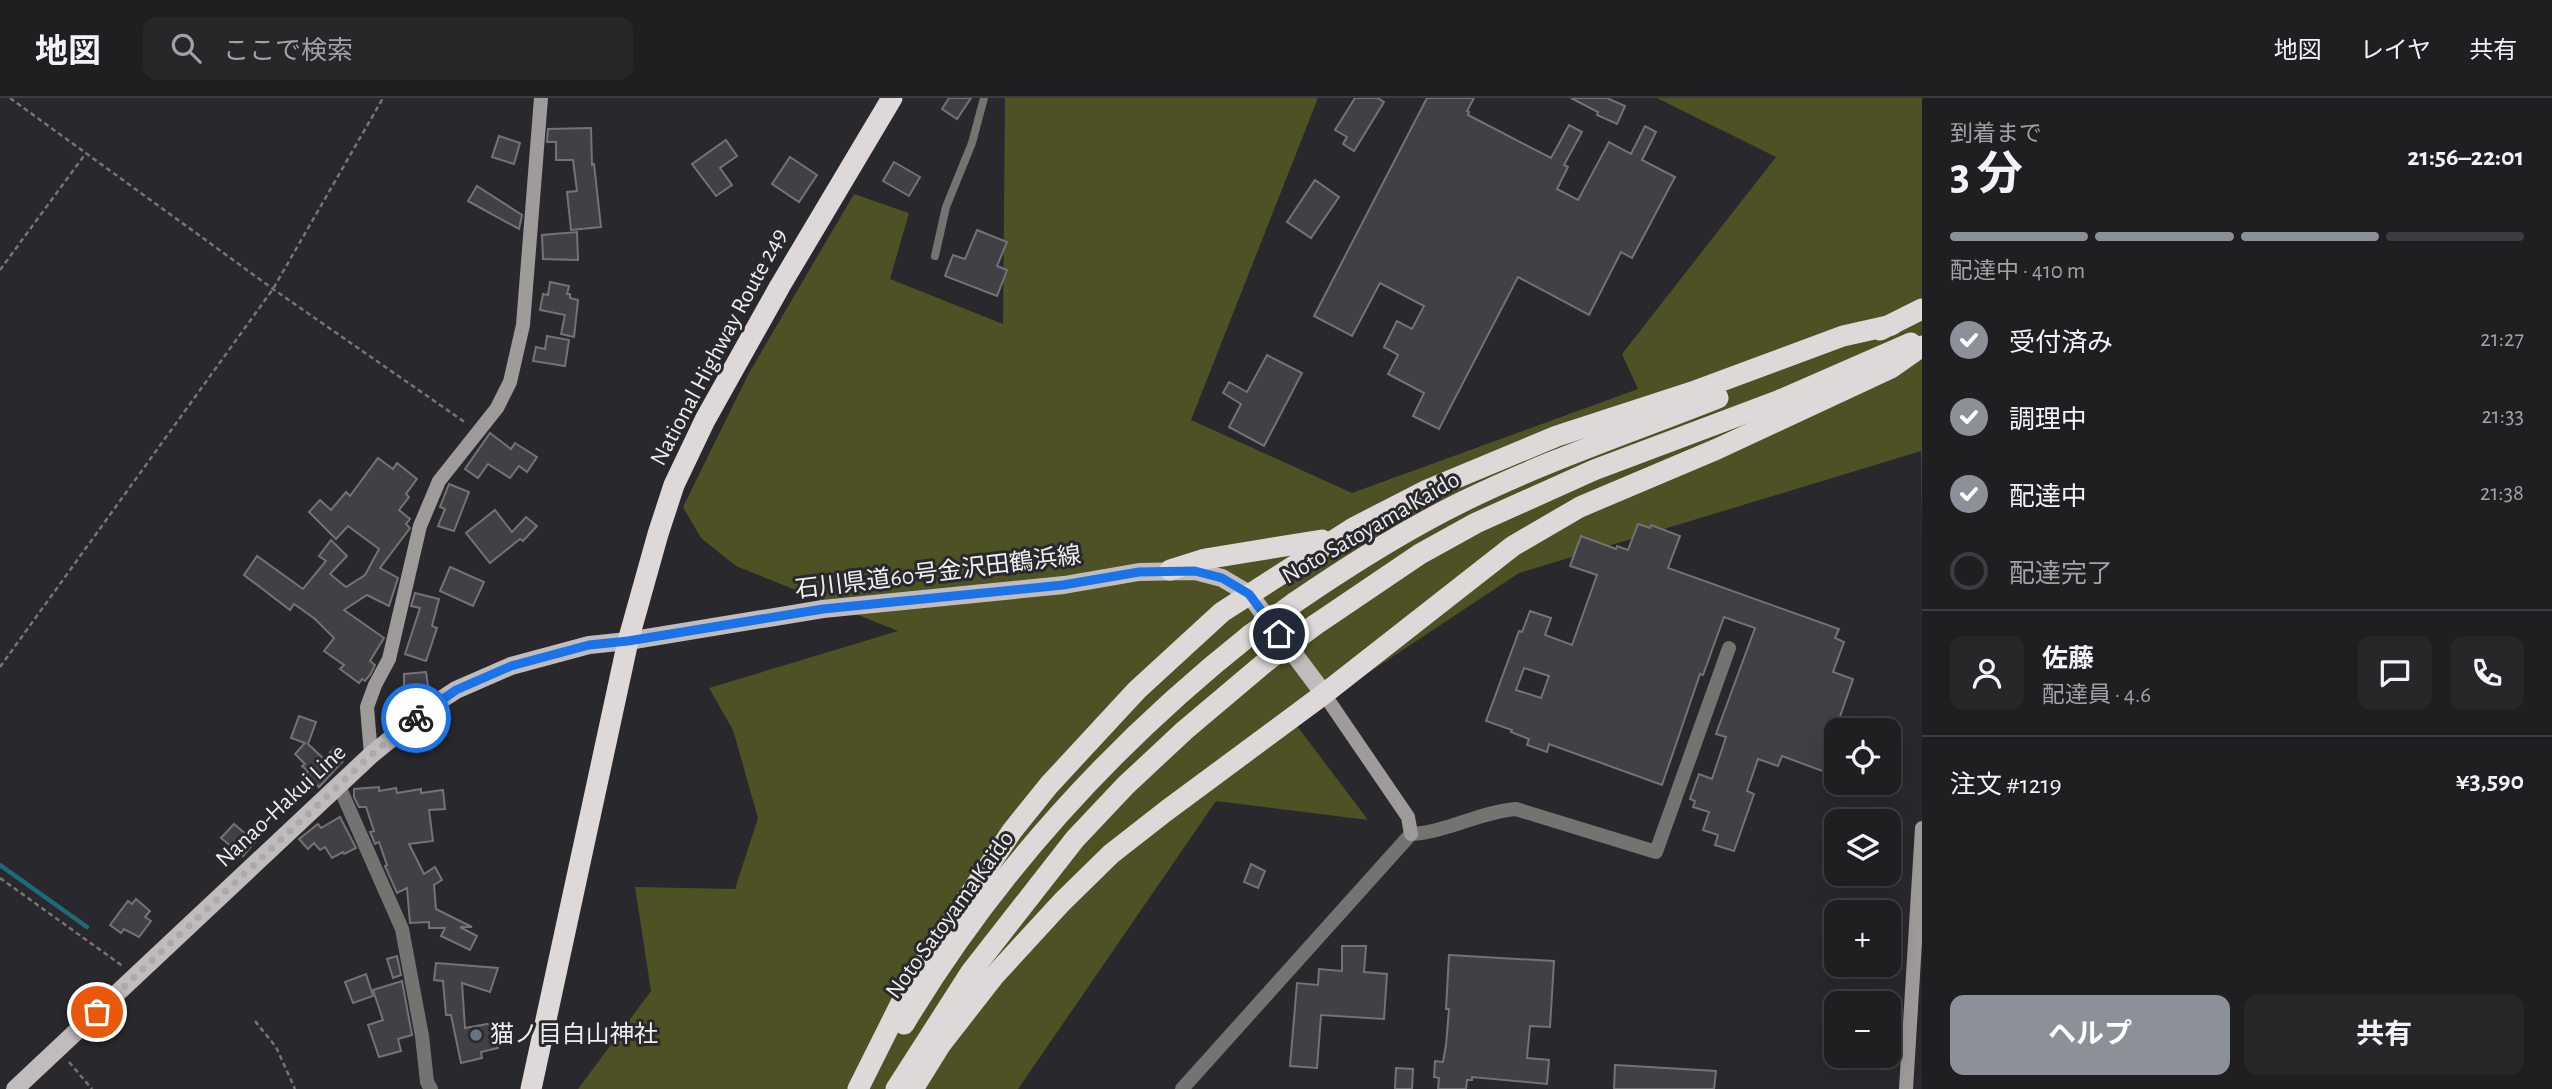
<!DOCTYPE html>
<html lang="ja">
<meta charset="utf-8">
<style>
:root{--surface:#1f1f22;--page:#27272a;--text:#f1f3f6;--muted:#a1a2a5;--line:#3c3d40;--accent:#8c9099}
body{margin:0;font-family:"Alegreya Sans","Noto Sans JP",sans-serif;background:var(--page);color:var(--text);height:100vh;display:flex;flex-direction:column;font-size:26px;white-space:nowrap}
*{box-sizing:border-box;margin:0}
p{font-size:23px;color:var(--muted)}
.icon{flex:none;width:38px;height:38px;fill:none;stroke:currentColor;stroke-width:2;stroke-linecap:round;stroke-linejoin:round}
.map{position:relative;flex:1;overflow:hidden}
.sheet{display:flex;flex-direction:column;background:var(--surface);width:630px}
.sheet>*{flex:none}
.fabs{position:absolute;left:1824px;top:620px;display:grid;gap:14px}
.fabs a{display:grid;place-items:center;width:77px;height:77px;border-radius:14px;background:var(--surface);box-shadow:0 7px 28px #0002,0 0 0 2px var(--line);font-size:35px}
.pin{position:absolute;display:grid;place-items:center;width:60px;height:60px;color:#fff;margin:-30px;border:4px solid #fff;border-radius:50%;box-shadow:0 2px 7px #0007}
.courier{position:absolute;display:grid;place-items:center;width:70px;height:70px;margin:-35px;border:5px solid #1a73e8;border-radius:50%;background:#fff;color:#222;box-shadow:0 2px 9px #0007}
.head em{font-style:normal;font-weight:700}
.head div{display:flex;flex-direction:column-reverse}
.head{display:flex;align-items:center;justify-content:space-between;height:119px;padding:0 28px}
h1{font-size:46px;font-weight:700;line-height:52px}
.bar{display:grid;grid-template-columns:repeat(4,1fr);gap:10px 7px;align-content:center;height:84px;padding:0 28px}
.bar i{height:9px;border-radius:5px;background:var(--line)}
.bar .active{background:var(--accent)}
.bar p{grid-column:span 4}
.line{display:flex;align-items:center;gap:18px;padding:0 28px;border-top:2px solid var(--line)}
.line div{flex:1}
.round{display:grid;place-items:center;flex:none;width:74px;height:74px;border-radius:14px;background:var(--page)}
ol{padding:0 28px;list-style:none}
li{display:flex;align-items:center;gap:21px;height:77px}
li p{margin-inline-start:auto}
li .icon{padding:7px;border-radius:50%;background:var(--accent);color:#fff;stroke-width:4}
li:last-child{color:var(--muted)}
li i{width:38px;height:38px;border:4px solid var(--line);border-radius:50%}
.primary-button{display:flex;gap:14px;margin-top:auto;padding:14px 28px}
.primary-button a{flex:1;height:80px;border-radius:14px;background:var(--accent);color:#fff;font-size:28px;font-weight:700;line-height:80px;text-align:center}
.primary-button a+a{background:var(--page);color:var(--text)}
header{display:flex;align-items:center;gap:42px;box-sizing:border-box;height:98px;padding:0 35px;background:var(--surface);border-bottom:2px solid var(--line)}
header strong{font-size:33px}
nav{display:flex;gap:38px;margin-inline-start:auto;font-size:24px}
.search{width:490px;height:63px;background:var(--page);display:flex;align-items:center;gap:18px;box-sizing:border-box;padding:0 24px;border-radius:14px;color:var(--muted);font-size:26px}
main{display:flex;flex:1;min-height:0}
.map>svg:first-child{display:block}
.green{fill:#4d5123}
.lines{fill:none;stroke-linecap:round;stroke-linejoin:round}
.stream{stroke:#1f6a77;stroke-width:4.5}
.building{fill:#404045;stroke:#737277;stroke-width:2;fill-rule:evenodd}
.path{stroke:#757579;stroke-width:2.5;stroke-dasharray:5 3.5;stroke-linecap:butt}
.lane{stroke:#757272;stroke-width:8}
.street{stroke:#757272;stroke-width:14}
.secondary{stroke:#a09b9b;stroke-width:14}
.primary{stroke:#c1bbbb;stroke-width:18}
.highway{stroke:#dfd8d8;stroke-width:21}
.highway-bridge{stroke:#dfd8d8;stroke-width:21}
.done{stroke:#aaaaad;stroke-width:7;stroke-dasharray:0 12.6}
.route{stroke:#1a73e8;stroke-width:9}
.worship-dot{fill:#6b7280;stroke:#29292d;stroke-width:2.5}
.labels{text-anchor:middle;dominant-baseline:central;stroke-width:6;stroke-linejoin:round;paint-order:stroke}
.street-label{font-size:24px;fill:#efeff2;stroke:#29292d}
.poi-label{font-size:24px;fill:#efeff2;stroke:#29292d;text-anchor:start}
</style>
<header>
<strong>地図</strong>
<div class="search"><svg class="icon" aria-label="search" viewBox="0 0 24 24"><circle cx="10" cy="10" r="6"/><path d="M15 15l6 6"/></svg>ここで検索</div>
<nav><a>地図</a><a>レイヤ</a><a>共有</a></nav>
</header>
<main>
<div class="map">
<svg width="1922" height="991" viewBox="0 0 1922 991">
<rect width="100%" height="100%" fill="#29292d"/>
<polygon class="green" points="1005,0 1318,0 1191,322 1352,395 1638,291 1622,256 1776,59 1657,0 1922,0 1922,433 1921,353 1519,475 1294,624 1368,722 1216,703 1018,991 578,991 651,893 635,789 735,791 758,720 733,632 709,590 898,533 736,468 701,440 683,409 749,275 854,96 909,115 890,181 1003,226"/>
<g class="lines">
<polyline class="stream" points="0,767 87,829"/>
</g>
<g class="building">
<polygon points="949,0 971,0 957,21 942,11"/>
<polygon points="1355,0 1378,0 1384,4 1354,53 1343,46 1347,39 1335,32"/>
<polygon points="1427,0 1474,0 1467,13 1469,14 1468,17 1551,60 1569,27 1582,34 1564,67 1568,69 1557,91 1578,102 1609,44 1631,56 1645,28 1656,34 1642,62 1675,79 1632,160 1621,154 1589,217 1518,179 1439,331 1413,318 1424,295 1388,276 1398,257 1384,249 1397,223 1412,231 1424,208 1380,185 1352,238 1314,218"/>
<polygon points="1571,0 1607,0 1625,8 1617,26 1597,17 1598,14"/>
<polygon points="591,30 592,67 594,66 601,129 571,132 567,94 577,93 573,62 556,62 556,44 547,44 548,31"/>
<polygon points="499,38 520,45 514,66 492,59"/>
<polygon points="726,42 737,58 720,70 732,87 716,98 692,66"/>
<polygon points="790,59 817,77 799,104 772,86"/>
<polygon points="894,64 920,79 909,98 883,83"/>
<polygon points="1315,82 1339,99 1311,140 1287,124"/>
<polygon points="477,88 522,117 519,131 468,103"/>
<polygon points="977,132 1007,144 997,168 1007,172 997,198 945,178 953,157 965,161"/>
<polygon points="577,134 578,162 543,161 542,137"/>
<polygon points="550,184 569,188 567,196 570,196 570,200 578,202 574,239 561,236 565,217 540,212 543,196 548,197"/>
<polygon points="547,238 569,242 565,268 533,263 536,249 545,251"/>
<polygon points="1267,257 1302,275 1264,348 1229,329 1241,306 1223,295 1229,284 1247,294"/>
<polygon points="490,335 511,351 515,345 537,359 527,374 519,368 510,380 488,366 478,380 465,371"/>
<polygon points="378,360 393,371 397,365 417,381 406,396 409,399 399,412 410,421 406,426 410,430 380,470 398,480 389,508 367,497 344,512 384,540 370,563 375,567 370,577 365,583 362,581 359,585 340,571 344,567 324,553 334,540 315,521 294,506 290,512 244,477 257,458 303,491 326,463 319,458 331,442 347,458 330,476 346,489 365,477 379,451 348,428 336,441 309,414 320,402 331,412 346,394 350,398"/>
<polygon points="449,386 469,394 454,433 438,428 445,411 440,409"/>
<polygon points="495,412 512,434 526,419 537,428 523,443 520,441 490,465 466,435"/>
<path d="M1638,426L1650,430L1651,427L1680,438L1668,470L1839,531L1835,540L1844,544L1833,574L1853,581L1836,630V678L1782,658L1778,668L1758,661L1747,693L1754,696L1734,753L1715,747L1718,737L1703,732L1709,714L1693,709L1695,703L1690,701L1699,676L1712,681L1726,639L1716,636L1755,530L1724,519L1703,577L1700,576L1662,687L1549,646L1547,654L1527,647L1529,641L1511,634L1512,632L1486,623L1519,533L1522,534L1530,513L1551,520L1545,537L1572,547L1597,477L1570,468L1581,438L1616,451L1617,448L1628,452ZM1524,570L1549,578L1541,600L1516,592Z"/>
<polygon points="450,469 484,484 473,508 440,493"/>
<polygon points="415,495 439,501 432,528 437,530 426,563 405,556 420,510 411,508"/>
<polygon points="426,574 428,588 404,593 404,576"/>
<polygon points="299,618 316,624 308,646 324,661 335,649 344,656 340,660 343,663 319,689 305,676 308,673 302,668 305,666 295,656 305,645 291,640"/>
<polygon points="379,689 379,693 396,690 397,695 421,691 421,695 443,692 445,711 429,712 433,743 409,746 424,776 435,769 442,782 434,787 436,811 472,829 460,829 477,838 470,852 441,838 445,830 429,830 429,824 410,825 407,790 397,795 385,768 387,767 379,744 375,746 370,734 374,733 366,709 359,709 354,699 354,691"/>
<polygon points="340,719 356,750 344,756 343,754 332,760 325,749 320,752 314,745 308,751 299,741 318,726 321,730"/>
<polygon points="234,726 255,744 243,758 221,740"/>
<polygon points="1251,766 1265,773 1258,790 1244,784"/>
<polygon points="136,801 150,813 145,819 151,823 139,839 124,831 121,835 110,827 128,803 132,806"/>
<polygon points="1342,848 1366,848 1364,874 1387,876 1384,921 1321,917 1317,970 1290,968 1297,885 1318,887 1319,871 1342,873"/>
<polygon points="1449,857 1554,863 1550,929 1530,928 1527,960 1549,962 1547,986 1472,979 1472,982 1467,982 1466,991 1438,991 1439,980 1434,979 1435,963 1443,964 1446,947 1449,911 1446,911"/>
<polygon points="397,858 401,877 393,880 387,861"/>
<polygon points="436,865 498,870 490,894 462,885 465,930 493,925 498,950 481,954 482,960 461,965 451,917 446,917 443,883 434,882"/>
<polygon points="366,876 373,898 353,905 345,884"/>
<polygon points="402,883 412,937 398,941 401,953 379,959 368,927 383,922 373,892"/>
<polygon points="1615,967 1716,973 1714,991 1614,991"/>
<polygon points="1396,970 1413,971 1412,991 1395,991"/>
</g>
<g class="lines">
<g class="path">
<polyline points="10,0 273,191 466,325"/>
<polyline points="0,172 86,55"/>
<polyline points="0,569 273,191 383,0"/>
<polyline points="0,780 124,869"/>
<polyline points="255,923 276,949 295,991"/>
<polyline points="69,964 92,991"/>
</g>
<polyline class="lane" points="935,158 946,109 972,45 984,0"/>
<g class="street">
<polyline points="339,688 402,831 422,938 427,984 431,991"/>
<path d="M1182,991L1411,736C1448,734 1479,714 1516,711L1656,754L1729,550"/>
</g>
<g class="secondary">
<polyline points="1324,596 1408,719 1411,736"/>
<polyline points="371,657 367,609 375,587 389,561 420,428 439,383 497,310 510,284 523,227 541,0"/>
<polyline points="1906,991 1922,730"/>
</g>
<polyline class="primary" points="15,991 371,657 430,609 456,592 511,568 589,547 628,543 823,511 1064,487 1139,474 1195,473 1222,480 1249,496 1324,596"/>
<g class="highway">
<polyline points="1880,232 1922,211"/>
<polyline points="1170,472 1205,461 1322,442"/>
<path d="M1294,505C1348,468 1403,433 1462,404C1545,363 1632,334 1718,300"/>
<polyline points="1315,527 1420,456 1476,425 1594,372 1780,302 1911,245"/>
<path d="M904,926C995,775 1113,646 1250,537"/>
<polyline points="531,991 628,543 658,436 674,387 705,322 780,188 892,0"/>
<polyline points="858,991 912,883 1012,733 1049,687 1137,592 1222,514 1353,430 1425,393 1557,338 1692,294 1843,238 1892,227"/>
<polyline points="896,991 971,874 1075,741 1126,687 1185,632 1268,562"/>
<polyline points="913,991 941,946 994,878 1062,804 1111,756 1166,713 1324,596 1513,448 1580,409 1717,351 1891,270 1922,248"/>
</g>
<g class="highway-bridge">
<polyline points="1250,537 1294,505"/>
<polyline points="1268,562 1315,527"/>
</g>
</g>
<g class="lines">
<polyline class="done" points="97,914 371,657 416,620"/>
<polyline class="route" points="416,620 456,592 511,568 589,547 628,543 823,511 1063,487 1139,474 1195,473 1222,480 1249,496 1279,536"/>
</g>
<circle class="worship-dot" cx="476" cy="937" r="7"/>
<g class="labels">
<g class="street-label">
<text transform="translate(719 249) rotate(-62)">National Highway Route 249</text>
<text transform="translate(1371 430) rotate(-30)">Noto Satoyama Kaido</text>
<text transform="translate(938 475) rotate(-7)">石川県道60号金沢田鶴浜線</text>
<text transform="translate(281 708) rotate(-43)">Nanao-Hakui Line</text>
<text transform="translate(950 817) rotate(-54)">Noto Satoyama Kaido</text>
</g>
<g class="poi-label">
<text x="490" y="937">猫ノ目白山神社</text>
</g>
</g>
</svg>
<div class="fabs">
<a><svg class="icon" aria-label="locate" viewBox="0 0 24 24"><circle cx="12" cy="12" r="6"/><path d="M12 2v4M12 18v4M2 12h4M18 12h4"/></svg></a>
<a><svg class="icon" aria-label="layers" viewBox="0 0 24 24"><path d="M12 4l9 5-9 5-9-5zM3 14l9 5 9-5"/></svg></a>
<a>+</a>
<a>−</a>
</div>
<div class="pin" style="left:97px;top:914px;background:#ea580c"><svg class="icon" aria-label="bag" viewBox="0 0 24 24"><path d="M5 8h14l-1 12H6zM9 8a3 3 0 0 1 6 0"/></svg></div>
<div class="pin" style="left:1279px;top:536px;background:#1f2937"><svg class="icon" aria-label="home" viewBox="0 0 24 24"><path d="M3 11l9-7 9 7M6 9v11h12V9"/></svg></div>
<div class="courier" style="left:416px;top:620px"><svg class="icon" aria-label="bike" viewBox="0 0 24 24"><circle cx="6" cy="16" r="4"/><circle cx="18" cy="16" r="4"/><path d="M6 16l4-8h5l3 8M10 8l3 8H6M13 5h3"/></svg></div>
</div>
<section class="sheet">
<div class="head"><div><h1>3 分</h1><p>到着まで</p></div><em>21:56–22:01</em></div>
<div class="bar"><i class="active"></i><i class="active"></i><i class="active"></i><i></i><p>配達中 · 410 m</p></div>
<ol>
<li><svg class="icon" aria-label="check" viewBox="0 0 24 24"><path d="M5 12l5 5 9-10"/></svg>受付済み<p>21:27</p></li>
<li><svg class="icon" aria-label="check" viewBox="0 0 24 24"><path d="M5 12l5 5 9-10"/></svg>調理中<p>21:33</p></li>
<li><svg class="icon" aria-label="check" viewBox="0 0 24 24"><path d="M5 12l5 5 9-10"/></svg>配達中<p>21:38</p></li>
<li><i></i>配達完了</li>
</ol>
<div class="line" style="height:126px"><a class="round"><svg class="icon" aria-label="person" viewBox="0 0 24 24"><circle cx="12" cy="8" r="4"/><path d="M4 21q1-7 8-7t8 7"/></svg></a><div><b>佐藤</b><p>配達員 · 4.6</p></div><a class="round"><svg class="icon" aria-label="chat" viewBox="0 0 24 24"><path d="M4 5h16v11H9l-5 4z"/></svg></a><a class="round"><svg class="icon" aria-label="phone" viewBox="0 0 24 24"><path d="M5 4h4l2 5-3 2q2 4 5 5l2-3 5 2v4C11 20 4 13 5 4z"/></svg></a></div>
<div class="line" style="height:91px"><div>注文 #1219</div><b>¥3,590</b></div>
<div class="primary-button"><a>ヘルプ</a><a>共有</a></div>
</section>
</main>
